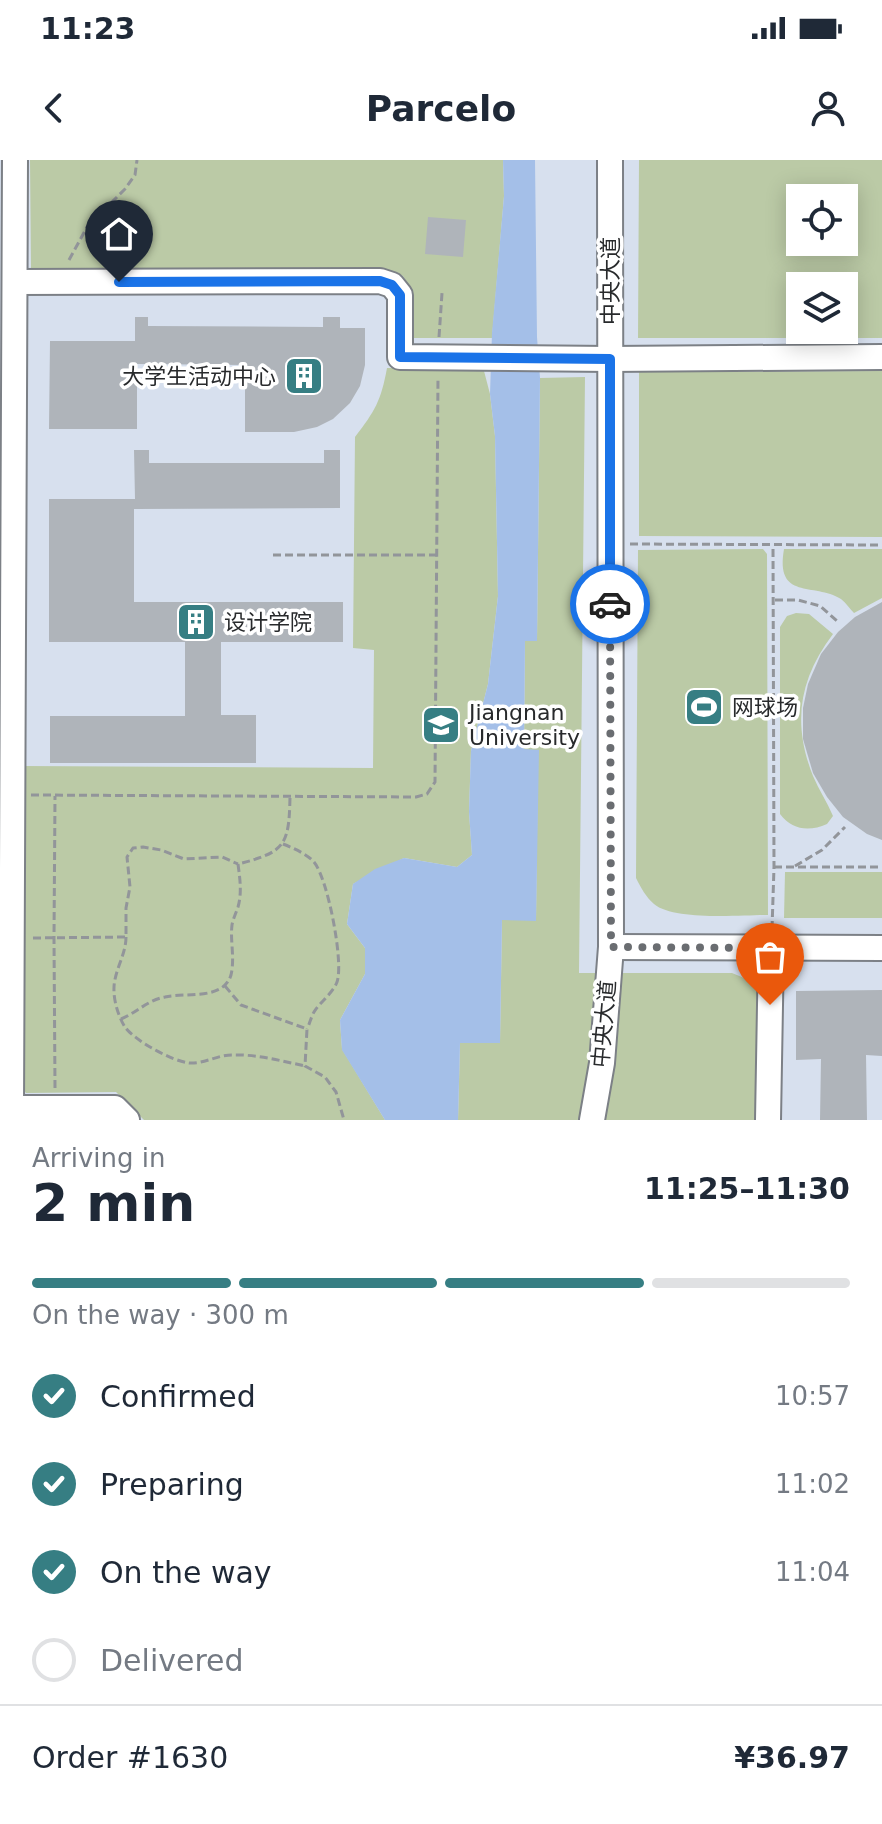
<!DOCTYPE html>
<meta charset="utf-8">
<style>
:root{--surface:#fff;--page:#f2f2f3;--text:#1f2937;--muted:#747a83;--line:#e0e1e3;--accent:#367e83}
body{margin:0;font-family:"DejaVu Sans","Noto Sans SC",sans-serif;background:var(--page);color:var(--text);height:100vh;display:flex;flex-direction:column;font-size:30px;white-space:nowrap}
*{box-sizing:border-box;margin:0}
p{font-size:26px;color:var(--muted)}
.icon{flex:none;width:44px;height:44px;fill:none;stroke:currentColor;stroke-width:2;stroke-linecap:round;stroke-linejoin:round}
.map{position:relative;height:960px;overflow:hidden}
.details{display:flex;flex-direction:column;background:var(--surface);flex:1}
.details>*{flex:none}
.tools{position:absolute;left:786px;top:24px;display:grid;gap:16px}
.tools a{display:grid;place-items:center;width:72px;height:72px;border-radius:0px;background:var(--surface);box-shadow:0 4px 20px #0003;font-size:40px}
.pin{position:absolute;display:grid;place-items:center;width:68px;height:68px;color:#fff;margin:-82px -34px;border-radius:50% 50% 50% 0;rotate:-45deg;box-shadow:0 0 8px #0007}
.pin .icon{rotate:45deg}
.courier{position:absolute;display:grid;place-items:center;width:80px;height:80px;margin:-40px;border:6px solid #1a73e8;border-radius:50%;background:#fff;color:#222;box-shadow:0 2px 10px #0007}
.overview em{font-style:normal;font-weight:700}
.overview div{display:flex;flex-direction:column-reverse}
.overview{display:flex;align-items:center;justify-content:space-between;height:136px;padding:0 32px}
h1{font-size:52px;font-weight:700;line-height:60px}
.bar{display:grid;grid-template-columns:repeat(4,1fr);gap:12px 8px;align-content:center;height:96px;padding:0 32px}
.bar i{height:10px;border-radius:6px;background:var(--line)}
.bar .on{background:var(--accent)}
.bar p{grid-column:span 4}
.line{display:flex;align-items:center;gap:20px;padding:0 32px;border-top:2px solid var(--line)}
.line div{flex:1}
ol{padding:0 32px;list-style:none}
li{display:flex;align-items:center;gap:24px;height:88px}
li p{margin-inline-start:auto}
li .icon{padding:8px;border-radius:50%;background:var(--accent);color:#fff;stroke-width:4}
li:last-child{color:var(--muted)}
li i{width:44px;height:44px;border:4px solid var(--line);border-radius:50%}
.status{display:flex;justify-content:space-between;align-items:center;height:56px;padding:0 40px;background:var(--surface);direction:ltr}
.status svg{height:22px;fill:currentColor}
header{display:flex;justify-content:space-between;align-items:center;height:104px;padding:0 32px;background:var(--surface);font-size:36px;font-weight:700}
.map>svg:first-child{display:block}
.built{fill:#d7e0ee;fill-rule:evenodd}
.green{fill:#bbcaa6;fill-rule:evenodd}
.water{fill:#a4bfe8}
.building{fill:#afb4ba}
.lines{fill:none;stroke-linecap:round;stroke-linejoin:round}
.minor-casing{stroke:#7c8086;stroke-width:28}
.path{stroke:#92959a;stroke-width:3;stroke-dasharray:8 4;stroke-linecap:butt}
.minor{stroke:#fff;stroke-width:24}
.done{stroke:#6a6d71;stroke-width:8;stroke-dasharray:0 14.4}
.route{stroke:#1a73e8;stroke-width:10}
.labels{text-anchor:middle;dominant-baseline:central;stroke-width:7;stroke-linejoin:round;paint-order:stroke}
.street-label{font-size:22px;fill:#282a2c;stroke:#fff}
.poi-label{font-size:22px;fill:#282a2c;stroke:#fff;text-anchor:start}
</style>
<div class="status"><b>11:23</b><svg viewBox="0 0 49 12"><path d="M0 12V9h3v3zM5 12V6h3v6zM10 12V3h3v9zM15 12V0h3v12zM26 1h20v11H26zM47 4h2v5h-2z"/></svg></div>
<header><svg class="icon" aria-label="back" viewBox="0 0 24 24"><path d="M15 5l-7 7 7 7"/></svg>Parcelo<svg class="icon" aria-label="person" viewBox="0 0 24 24"><circle cx="12" cy="8" r="4"/><path d="M4 21q1-7 8-7t8 7"/></svg></header>
<div class="map">
<svg width="882" height="960" viewBox="0 0 882 960">
<rect width="100%" height="100%" fill="#e5e9f0"/>
<path class="built" d="M0,0H882V960H0ZM800,38H844V82H800ZM800,126H844V170H800Z"/>
<g class="green">
<polygon points="30,0 503,0 504,36 492,178 410,178 409,126 403,116 392,111 31,113"/>
<path d="M639,0H882V178H638ZM800,38H844V82H800ZM800,126H844V170H800Z"/>
<path d="M387,208H452L484,211L490,234L495,276L498,436L488,524L471,591L469,652L472,695L457,707L404,698L353,724L347,764L365,788V814L340,860L342,889L385,960H144L116,932L26,933L20,925L23,606L373,608L374,490L353,488L355,277C375,251 381,241 387,208Z"/>
<polygon points="882,211 882,377 639,376 639,212"/>
<polygon points="585,217 579,813 732,813 749,820 760,834 758,960 458,960 460,883 500,882 502,760 536,760 538,590 524,590 525,481 537,480 540,218"/>
<path d="M763,389L767,394L768,755C741,755 674,761 654,744C646,737 641,728 636,718L638,390Z"/>
<path d="M784,389H882V438L854,453C850,449 846,443 841,439C814,422 775,441 784,389Z"/>
<path d="M796,453L809,454L833,474C799,519 792,563 813,616C819,630 827,642 833,656L827,664C809,672 792,670 780,654V467L787,456Z"/>
<polygon points="785,712 882,712 882,758 784,758"/>
</g>
<polygon class="water" points="503,0 535,0 537,177 540,218 537,481 525,481 524,589 539,590 536,761 502,760 500,883 460,883 458,960 385,960 342,890 340,860 365,814 365,788 347,764 353,724 375,709 404,698 457,707 472,695 469,652 471,591 488,524 498,436 495,276 490,234 492,173 504,36"/>
<g class="building">
<polygon points="428,57 466,60 463,97 425,94"/>
<polygon points="135,157 148,157 148,166 323,167 323,157 340,157 340,168 365,168 365,205 360,226 350,243 333,259 317,267 294,272 245,272 245,205 137,204 137,269 49,269 50,181 135,181"/>
<polygon points="134,290 149,290 149,303 324,303 324,290 340,290 340,348 134,349 134,442 343,442 343,482 221,482 221,555 256,555 256,603 50,603 50,556 185,556 185,482 49,482 49,339 135,339"/>
<polygon points="882,442 882,680 867,674 843,657 827,637 813,613 803,579 803,548 808,524 821,494 838,472 855,457"/>
<polygon points="882,830 882,896 866,895 867,960 820,960 821,899 796,900 796,831"/>
</g>
<g class="lines">
<g class="minor-casing">
<g id="minor">
<polyline points="15,122 380,121 392,125 400,135 400,197 610,199 882,197"/>
<polyline points="611,787 882,788"/>
<polyline points="0,948 115,948 127,960"/>
<polyline points="11,948 15,0"/>
<polyline points="592,960 602,903 611,787 610,0"/>
<polyline points="768,960 771,788"/>
</g>
</g>
<g class="path">
<polyline points="69,100 87,67 125,29 135,15 137,0"/>
<polyline points="439,177 442,133"/>
<polyline points="630,384 882,385"/>
<polyline points="273,395 437,395"/>
<polyline points="775,440 798,440 820,446 837,461"/>
<polyline points="31,635 416,637 427,634 435,622 438,217"/>
<path d="M283,684C293,688 307,694 314,702C328,719 344,803 337,822C333,833 320,842 314,852C311,857 310,863 307,869"/>
<polyline points="795,706 822,690 845,667"/>
<polyline points="774,707 882,707"/>
<polyline points="772,769 774,707 773,385"/>
<path d="M126,777C126,796 113,812 114,831C114,842 119,858 125,867C135,881 172,901 189,903C204,904 217,895 232,895C256,894 282,901 305,906"/>
<polyline points="33,778 126,777 126,748 130,727 127,697 133,688 143,687 161,690 184,699 222,697 238,704"/>
<polyline points="225,826 241,845 307,869 305,906 325,917 336,932 344,960"/>
<path d="M121,859C136,853 148,840 165,837C185,832 223,841 231,815C235,798 230,781 232,765C233,759 236,753 238,747C242,733 240,719 238,704C285,692 289,686 290,637"/>
<polyline points="55,928 54,778 55,636"/>
</g>
<use href="#minor" class="minor"/>
</g>
<g class="lines">
<polyline class="done" points="610,444 611,787 771,788 770,845"/>
<polyline class="route" points="119,122 380,121 392,125 400,135 400,197 610,199 610,444"/>
</g>
<defs>
<g id="building-square" transform="scale(2)"><rect x="-9" y="-9" width="18" height="18" rx="4" fill="#367e83" stroke="#fff"/><path d="M-4-6H4V6H1V3H-1V6H-4ZM-2.5-4.3h1.7v1.8h-1.7ZM.8-4.3h1.7v1.8H.8ZM-2.5-1h1.7V.8h-1.7ZM.8-1h1.7V.8H.8Z" fill="#fff"/></g>
<g id="stadium-square" transform="scale(2)"><rect x="-9" y="-9" width="18" height="18" rx="4" fill="#367e83" stroke="#fff"/><path d="M0-5a6.5 5 0 1 0 0 10a6.5 5 0 1 0 0-10ZM-3.5-1.8h7v3.6h-7Z" fill="#fff"/></g>
<g id="university-square" transform="scale(2)"><rect x="-9" y="-9" width="18" height="18" rx="4" fill="#367e83" stroke="#fff"/><path d="M0-5L7-2L0 1L-7-2ZM-4 1L0 2.5L4 1V4Q0 6-4 4Z" fill="#fff"/></g>
</defs>
<g fill-rule="evenodd">
<use href="#building-square" x="304" y="216"/>
<use href="#building-square" x="196" y="462"/>
<use href="#stadium-square" x="704" y="547"/>
<use href="#university-square" x="441" y="565"/>
</g>
<g class="labels">
<g class="street-label">
<text transform="translate(610 121) rotate(-90)">中央大道</text>
<text transform="translate(604 864) rotate(-85)">中央大道</text>
</g>
<g class="poi-label">
<text x="276" y="216" text-anchor="end">大学生活动中心</text>
<text x="224" y="462">设计学院</text>
<text x="732" y="547">网球场</text>
<text x="469" y="552">Jiangnan<tspan x="469" dy="25">University</tspan></text>
</g>
</g>
</svg>
<div class="tools">
<a><svg class="icon" aria-label="locate" viewBox="0 0 24 24"><circle cx="12" cy="12" r="6"/><path d="M12 2v4M12 18v4M2 12h4M18 12h4"/></svg></a>
<a><svg class="icon" aria-label="layers" viewBox="0 0 24 24"><path d="M12 4l9 5-9 5-9-5zM3 14l9 5 9-5"/></svg></a>
</div>
<div class="pin" style="left:770px;top:845px;background:#ea580c"><svg class="icon" aria-label="bag" viewBox="0 0 24 24"><path d="M5 8h14l-1 12H6zM9 8a3 3 0 0 1 6 0"/></svg></div>
<div class="pin" style="left:119px;top:122px;background:#1f2937"><svg class="icon" aria-label="home" viewBox="0 0 24 24"><path d="M3 11l9-7 9 7M6 9v11h12V9"/></svg></div>
<div class="courier" style="left:610px;top:444px"><svg class="icon" aria-label="car" viewBox="0 0 24 24"><path d="M5 17H2v-5l4-1 3-4h7l3 4 3 1v5h-3M9 17h6M6 11h13"/><circle cx="7" cy="17" r="2"/><circle cx="17" cy="17" r="2"/></svg></div>
</div>
<section class="details">
<div class="overview"><div><h1>2 min</h1><p>Arriving in</p></div><em>11:25–11:30</em></div>
<div class="bar"><i class="on"></i><i class="on"></i><i class="on"></i><i></i><p>On the way · 300 m</p></div>
<ol>
<li><svg class="icon" aria-label="check" viewBox="0 0 24 24"><path d="M5 12l5 5 9-10"/></svg>Confirmed<p>10:57</p></li>
<li><svg class="icon" aria-label="check" viewBox="0 0 24 24"><path d="M5 12l5 5 9-10"/></svg>Preparing<p>11:02</p></li>
<li><svg class="icon" aria-label="check" viewBox="0 0 24 24"><path d="M5 12l5 5 9-10"/></svg>On the way<p>11:04</p></li>
<li><i></i>Delivered</li>
</ol>
<div class="line" style="height:104px"><div>Order #1630</div><b>¥36.97</b></div>
</section>
